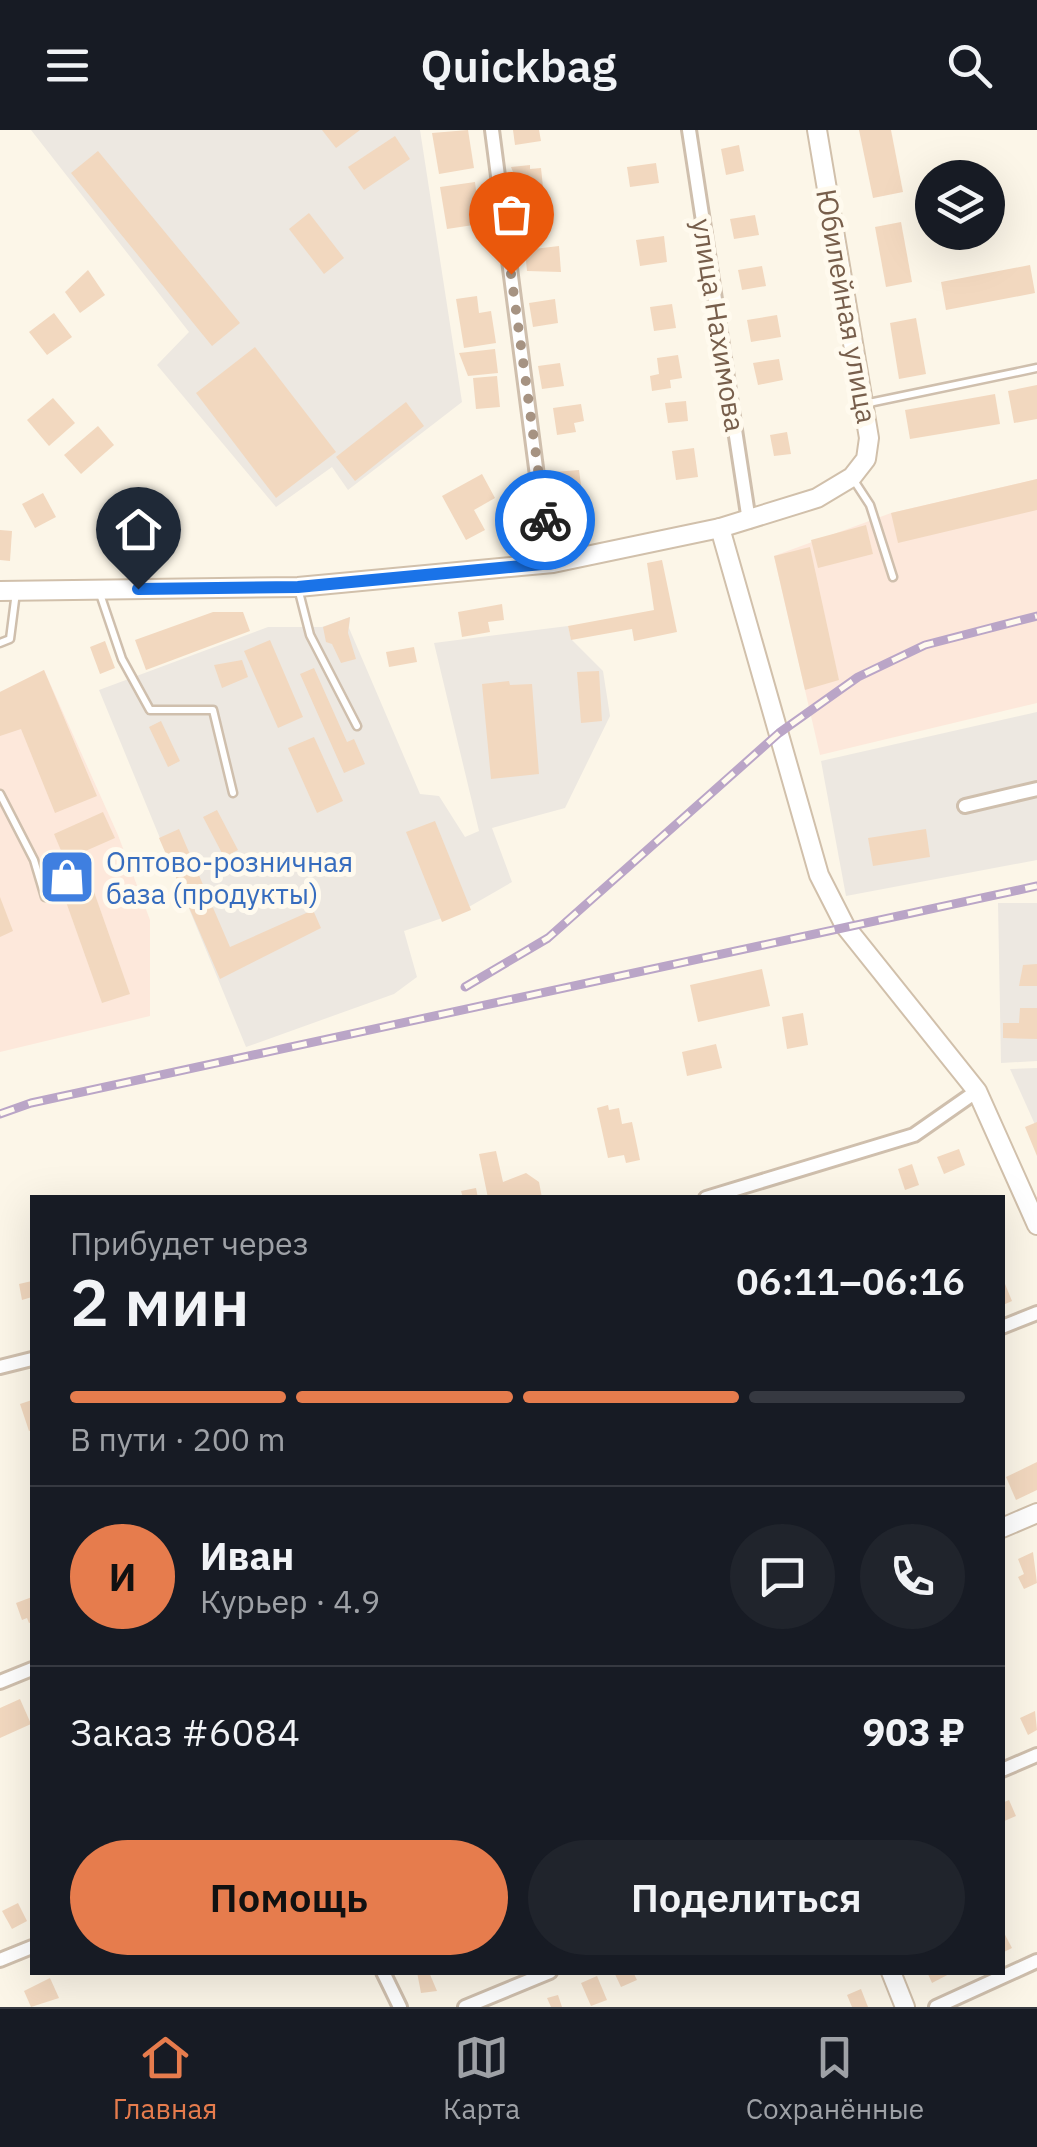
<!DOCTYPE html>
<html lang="ru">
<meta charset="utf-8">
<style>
:root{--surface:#171b24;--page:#20242c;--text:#f1f3f6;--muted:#9ea1a6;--line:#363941;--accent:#e67c4d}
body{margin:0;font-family:"IBM Plex Sans",sans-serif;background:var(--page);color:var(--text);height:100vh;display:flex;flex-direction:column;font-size:38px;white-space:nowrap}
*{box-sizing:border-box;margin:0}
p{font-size:32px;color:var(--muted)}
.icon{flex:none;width:55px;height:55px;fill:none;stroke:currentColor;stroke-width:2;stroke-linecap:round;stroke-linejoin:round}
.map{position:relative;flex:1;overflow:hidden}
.drawer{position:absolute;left:30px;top:1065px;width:975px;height:780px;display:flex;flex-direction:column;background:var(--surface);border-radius:0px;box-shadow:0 10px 40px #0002}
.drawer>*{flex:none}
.fabs{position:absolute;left:915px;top:30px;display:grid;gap:20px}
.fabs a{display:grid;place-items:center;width:90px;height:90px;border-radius:50%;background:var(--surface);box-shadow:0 10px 40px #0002;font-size:50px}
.pin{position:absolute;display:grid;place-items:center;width:85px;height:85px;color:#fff;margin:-102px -42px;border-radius:50% 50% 50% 0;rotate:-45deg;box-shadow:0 0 10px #0007}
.pin .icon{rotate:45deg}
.courier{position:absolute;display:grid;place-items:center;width:100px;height:100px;margin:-50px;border:8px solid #1a73e8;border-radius:50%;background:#fff;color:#222;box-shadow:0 2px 12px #0007}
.head em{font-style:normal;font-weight:600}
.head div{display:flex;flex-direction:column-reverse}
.head{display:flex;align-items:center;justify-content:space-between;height:170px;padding:0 40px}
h1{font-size:65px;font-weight:600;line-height:75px}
.bar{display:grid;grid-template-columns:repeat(4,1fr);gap:15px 10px;align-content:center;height:120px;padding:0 40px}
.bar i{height:12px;border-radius:8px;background:var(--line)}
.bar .active{background:var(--accent)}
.bar p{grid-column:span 4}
.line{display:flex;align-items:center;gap:25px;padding:0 40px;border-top:2px solid var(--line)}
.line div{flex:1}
.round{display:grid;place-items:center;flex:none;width:105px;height:105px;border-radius:52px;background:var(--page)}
.action{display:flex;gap:20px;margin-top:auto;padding:20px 40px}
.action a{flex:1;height:115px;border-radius:60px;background:var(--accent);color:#111;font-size:40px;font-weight:600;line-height:115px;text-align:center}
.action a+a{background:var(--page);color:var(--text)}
header{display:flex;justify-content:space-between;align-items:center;height:130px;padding:0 40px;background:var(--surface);font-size:45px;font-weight:600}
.dock{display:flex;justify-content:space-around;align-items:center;height:140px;border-top:2px solid var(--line);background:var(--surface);font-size:28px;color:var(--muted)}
.dock a{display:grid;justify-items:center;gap:5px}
.dock .active{color:var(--accent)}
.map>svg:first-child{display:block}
.commercial{fill:#fde8db}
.industrial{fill:#ede8e1}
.building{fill:#f2d8bf}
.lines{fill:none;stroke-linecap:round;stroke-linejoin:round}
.lane-casing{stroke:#cfbfad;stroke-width:11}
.street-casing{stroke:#cfbfad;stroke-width:18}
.secondary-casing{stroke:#d1c0ab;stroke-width:22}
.lane{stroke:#fff;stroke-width:6}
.street{stroke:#fff;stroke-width:12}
.secondary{stroke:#fff;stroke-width:18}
.rail-casing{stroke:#baa5c7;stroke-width:9}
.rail{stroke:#fffaee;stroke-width:5;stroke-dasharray:15;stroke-linecap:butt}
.done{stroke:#a69382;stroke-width:10;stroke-dasharray:0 18}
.route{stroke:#1a73e8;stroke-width:12}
.labels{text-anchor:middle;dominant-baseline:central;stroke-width:10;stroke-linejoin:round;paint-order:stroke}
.street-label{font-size:28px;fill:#775e4b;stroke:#fffaee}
.shop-label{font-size:28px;fill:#366cbe;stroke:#fffaee;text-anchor:start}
</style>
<header><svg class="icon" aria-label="menu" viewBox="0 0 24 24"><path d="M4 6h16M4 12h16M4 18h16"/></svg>Quickbag<svg class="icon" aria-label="search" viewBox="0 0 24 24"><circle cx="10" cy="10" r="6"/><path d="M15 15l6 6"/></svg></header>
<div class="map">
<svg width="1037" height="1877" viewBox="0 0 1037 1877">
<rect width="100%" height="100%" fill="#fcf6e8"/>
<g class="commercial">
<polygon points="1037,349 1037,573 820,625 774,426 891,383"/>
<polygon points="44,540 118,705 150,790 150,886 0,922 0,562"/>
</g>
<g class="industrial">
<polygon points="31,0 420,0 462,272 348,360 332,337 276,377 157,235 189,202"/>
<polygon points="350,487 349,498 420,664 439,666 465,707 479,701 434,513 568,496 571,509 603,541 610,586 565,678 492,698 512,752 460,782 404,801 417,847 394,864 246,917 99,560 268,497 322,497"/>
<polygon points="1037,582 1037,730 846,766 821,631"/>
<polygon points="998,773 1037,773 1037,931 1001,933"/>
<polygon points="1037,938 1037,999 1010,939"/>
</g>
<g class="building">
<polygon points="322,0 360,0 336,18"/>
<polygon points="468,0 474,38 439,44 432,3"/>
<polygon points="513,0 539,0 541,11 515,15"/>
<polygon points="859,0 891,0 903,62 873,68"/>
<polygon points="395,6 410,29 364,60 348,37"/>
<polygon points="739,15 744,41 726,45 721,19"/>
<polygon points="98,21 240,193 212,216 71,43"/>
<polygon points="656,33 659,53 630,57 627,37"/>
<polygon points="530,35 530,39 541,38 543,57 520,60 511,37"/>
<polygon points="475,52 480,94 447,99 440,57"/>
<polygon points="309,83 344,128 324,144 289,99"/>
<polygon points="755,85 759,105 734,109 730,89"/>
<polygon points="901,92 912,152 886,157 875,97"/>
<polygon points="664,106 667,132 640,136 636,110"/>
<polygon points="559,116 561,142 527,141 525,120"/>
<polygon points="1030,135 1035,163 946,180 941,152"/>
<polygon points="762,136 766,156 742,160 738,140"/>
<polygon points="88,140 105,165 80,183 65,162"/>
<polygon points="477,166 479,183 491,181 496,213 464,218 456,169"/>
<polygon points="555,169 558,193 533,197 529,173"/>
<polygon points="672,174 676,198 654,201 650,177"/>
<polygon points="54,183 72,207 47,225 29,202"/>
<polygon points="777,185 781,207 751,212 747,190"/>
<polygon points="916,188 926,244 899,249 890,193"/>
<polygon points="255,217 336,322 276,368 196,263"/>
<polygon points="495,219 498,243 468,246 459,223"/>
<polygon points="678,225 682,248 670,250 671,258 652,261 650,246 659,244 657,228"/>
<polygon points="779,229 783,250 758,255 753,233"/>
<polygon points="560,233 564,256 542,259 538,236"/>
<polygon points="497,246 500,277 476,279 473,248"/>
<polygon points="1037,255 1037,289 1014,293 1008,261"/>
<polygon points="995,264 1000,294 910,309 905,280"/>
<polygon points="53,268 75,293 49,316 27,290"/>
<polygon points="686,271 688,291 668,293 665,273"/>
<polygon points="406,272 424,296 355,351 336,327"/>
<polygon points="581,274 584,291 574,293 576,302 557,305 553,278"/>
<polygon points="98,296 114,315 81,344 64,325"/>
<polygon points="787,302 791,324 774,326 770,305"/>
<polygon points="694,318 698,347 676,350 672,321"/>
<polygon points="579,340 581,355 556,359 554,342"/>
<polygon points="482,344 495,368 474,380 485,400 466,410 442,366"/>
<polygon points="1037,349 1037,380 898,413 891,383"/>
<polygon points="43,363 56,387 35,398 22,374"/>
<polygon points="866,395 873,424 818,438 811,410"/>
<polygon points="0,400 12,401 10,431 0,430"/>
<polygon points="810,417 839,550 805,560 774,426"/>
<polygon points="662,430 677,502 634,511 632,499 571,510 568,496 654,480 647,433"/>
<polygon points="502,474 504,490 488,492 490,502 462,507 458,482"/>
<polygon points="213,482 243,482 250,501 146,540 135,510"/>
<polygon points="350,487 348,503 356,529 341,533 332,514 326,512 323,497"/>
<polygon points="270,510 303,587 278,598 244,521"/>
<polygon points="105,511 115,538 100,544 90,517"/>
<polygon points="414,517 417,532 389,537 386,522"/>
<polygon points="242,530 248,547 222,558 214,535"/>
<polygon points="314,538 347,612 354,609 365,634 344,643 300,544"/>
<polygon points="44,540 97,666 55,683 21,599 0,606 0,562"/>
<polygon points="599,541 602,591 581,593 577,542"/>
<polygon points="509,551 510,555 532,554 539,644 491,649 482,554"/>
<polygon points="161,591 180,631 168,637 149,597"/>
<polygon points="314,607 343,671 317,683 288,618"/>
<polygon points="217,680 238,720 224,727 203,687"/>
<polygon points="103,682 115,708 65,730 54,704"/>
<polygon points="435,691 471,780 442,792 406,702"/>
<polygon points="179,699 230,817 313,780 321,798 220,849 159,708"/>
<polygon points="926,699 930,727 873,736 868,708"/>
<polygon points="93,759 130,864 102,873 65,769"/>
<polygon points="0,767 13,801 0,807"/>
<polygon points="1037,834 1037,856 1019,856 1023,835"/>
<polygon points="762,839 770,876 698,892 690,855"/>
<polygon points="1020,878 1037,878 1037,909 1003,908 1003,893 1019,893"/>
<polygon points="803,883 808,915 787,919 782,887"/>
<polygon points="716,914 722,938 687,946 682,922"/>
<polygon points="608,975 609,980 619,978 622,994 632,992 640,1030 626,1033 624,1025 608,1028 597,978"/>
<polygon points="1037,992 1037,1026 1025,997"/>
<polygon points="959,1019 965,1035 944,1044 937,1027"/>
<polygon points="496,1021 503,1052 526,1043 539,1052 542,1068 488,1068 479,1024"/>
<polygon points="912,1034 919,1055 905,1060 898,1039"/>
<polygon points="476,1058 478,1068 463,1068 461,1061"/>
<polygon points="1003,1149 1012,1171 1003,1175"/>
<polygon points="32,1151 32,1167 22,1170 19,1154"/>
<polygon points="32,1270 32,1300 29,1301 20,1274"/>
<polygon points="1037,1332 1037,1360 1016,1370 1006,1347"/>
<polygon points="1033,1422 1037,1453 1024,1459 1018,1447 1024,1444 1018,1429"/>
<polygon points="32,1467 32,1492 29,1493 27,1488 22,1490 16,1473"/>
<polygon points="20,1569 31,1594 0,1608 0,1578"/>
<polygon points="1035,1581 1037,1600 1028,1605 1020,1588"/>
<polygon points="1009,1670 1016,1686 1002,1692 1002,1673"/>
<polygon points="18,1773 27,1791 12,1799 2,1781"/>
<polygon points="1002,1799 1012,1818 1002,1823"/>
<polygon points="417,1842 429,1842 437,1861 421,1863"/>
<polygon points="614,1842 633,1842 637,1850 621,1857"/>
<polygon points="927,1842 953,1842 932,1853"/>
<polygon points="597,1846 607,1870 591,1876 581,1853"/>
<polygon points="50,1848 59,1868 31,1877 24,1861"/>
<polygon points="861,1859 868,1877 852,1877 847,1865"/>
<polygon points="558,1865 562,1877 551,1877 547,1868"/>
</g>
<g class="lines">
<g class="lane-casing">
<g id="lane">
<polyline points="864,274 1037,238"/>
<polyline points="853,349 870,375 893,447"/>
<polyline points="298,458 310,505 357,596"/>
<polyline points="99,461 122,529 150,580 213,580 233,663"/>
<polyline points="0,513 10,509 16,462"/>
<polyline points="0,664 34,730 45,767"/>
</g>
</g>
<g class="street-casing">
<g id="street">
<polyline points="492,0 539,361 553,433"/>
<polyline points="689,0 749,391"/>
<polyline points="965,676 1037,659"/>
<polyline points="706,1068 914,1005 977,961"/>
<polyline points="1002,1197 1037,1183"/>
<polyline points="0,1237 32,1229"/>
<polyline points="0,1552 32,1539"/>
<polyline points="1002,1640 1037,1625"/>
<polyline points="0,1830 32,1817"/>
<polyline points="383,1842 400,1877"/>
<polyline points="465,1877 550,1842"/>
<polyline points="936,1877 1037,1831"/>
</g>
</g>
<g class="secondary-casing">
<g id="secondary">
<polyline points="720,398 819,745 845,796 977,961 1037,1095"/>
<polyline points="0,461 298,457 553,433 720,398 817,368 852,347 866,329 869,308 817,0"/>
<polyline points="1002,1398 1037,1383"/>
<polyline points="891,1842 905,1877"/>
</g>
</g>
<use href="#lane" class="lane"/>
<use href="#street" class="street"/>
<use href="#secondary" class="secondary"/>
<g class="rail-casing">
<g id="rail">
<polyline points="465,857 548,808 779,603 858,547 925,515 1037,486"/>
<polyline points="0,984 31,973 1037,756"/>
</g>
</g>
<use href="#rail" class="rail"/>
</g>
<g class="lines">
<polyline class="done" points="511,144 545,390"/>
<polyline class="route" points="138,459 298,457 553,433 545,390"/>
</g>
<defs>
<g id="shop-square" transform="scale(2.875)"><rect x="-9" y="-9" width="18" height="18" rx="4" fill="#3f7fe0" stroke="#fffaee"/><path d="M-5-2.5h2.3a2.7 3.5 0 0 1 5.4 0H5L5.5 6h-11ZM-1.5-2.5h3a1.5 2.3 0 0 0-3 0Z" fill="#fff"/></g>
</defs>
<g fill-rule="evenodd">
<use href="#shop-square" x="67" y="747"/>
</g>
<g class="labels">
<g class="street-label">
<text transform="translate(847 176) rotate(80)">Юбилейная улица</text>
<text transform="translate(719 195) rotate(81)">улица Нахимова</text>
</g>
<g class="shop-label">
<text x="106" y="731">Оптово-розничная<tspan x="106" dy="32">база (продукты)</tspan></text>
</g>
</g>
</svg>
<div class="fabs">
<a><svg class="icon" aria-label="layers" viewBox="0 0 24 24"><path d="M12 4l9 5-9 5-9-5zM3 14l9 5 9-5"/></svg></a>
</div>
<div class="pin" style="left:511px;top:144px;background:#ea580c"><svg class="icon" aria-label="bag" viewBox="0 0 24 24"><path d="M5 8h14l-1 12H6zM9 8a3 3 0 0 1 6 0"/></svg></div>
<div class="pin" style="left:138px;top:459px;background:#1f2937"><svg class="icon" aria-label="home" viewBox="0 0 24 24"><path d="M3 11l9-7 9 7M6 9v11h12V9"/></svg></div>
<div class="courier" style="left:545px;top:390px"><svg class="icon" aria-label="bike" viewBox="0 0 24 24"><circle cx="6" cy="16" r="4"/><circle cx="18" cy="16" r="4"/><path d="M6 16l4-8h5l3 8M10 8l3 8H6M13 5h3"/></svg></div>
<section class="drawer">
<div class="head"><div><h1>2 мин</h1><p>Прибудет через</p></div><em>06:11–06:16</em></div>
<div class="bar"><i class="active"></i><i class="active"></i><i class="active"></i><i></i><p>В пути · 200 m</p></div>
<div class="line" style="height:180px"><b class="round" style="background:var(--accent);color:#111">И</b><div><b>Иван</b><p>Курьер · 4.9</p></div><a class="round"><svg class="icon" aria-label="chat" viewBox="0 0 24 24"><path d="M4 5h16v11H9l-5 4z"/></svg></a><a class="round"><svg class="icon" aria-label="phone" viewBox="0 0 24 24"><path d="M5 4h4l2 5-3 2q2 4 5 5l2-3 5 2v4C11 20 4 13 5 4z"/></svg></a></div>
<div class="line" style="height:130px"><div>Заказ #6084</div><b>903 ₽</b></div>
<div class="action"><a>Помощь</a><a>Поделиться</a></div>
</section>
</div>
<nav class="dock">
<a class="active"><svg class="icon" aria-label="home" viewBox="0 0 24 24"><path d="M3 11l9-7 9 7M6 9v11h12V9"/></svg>Главная</a>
<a><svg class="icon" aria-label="map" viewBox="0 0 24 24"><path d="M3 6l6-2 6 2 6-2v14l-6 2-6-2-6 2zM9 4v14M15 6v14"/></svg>Карта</a>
<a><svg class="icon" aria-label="saved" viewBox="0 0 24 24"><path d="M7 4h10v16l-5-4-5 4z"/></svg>Сохранённые</a>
</nav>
